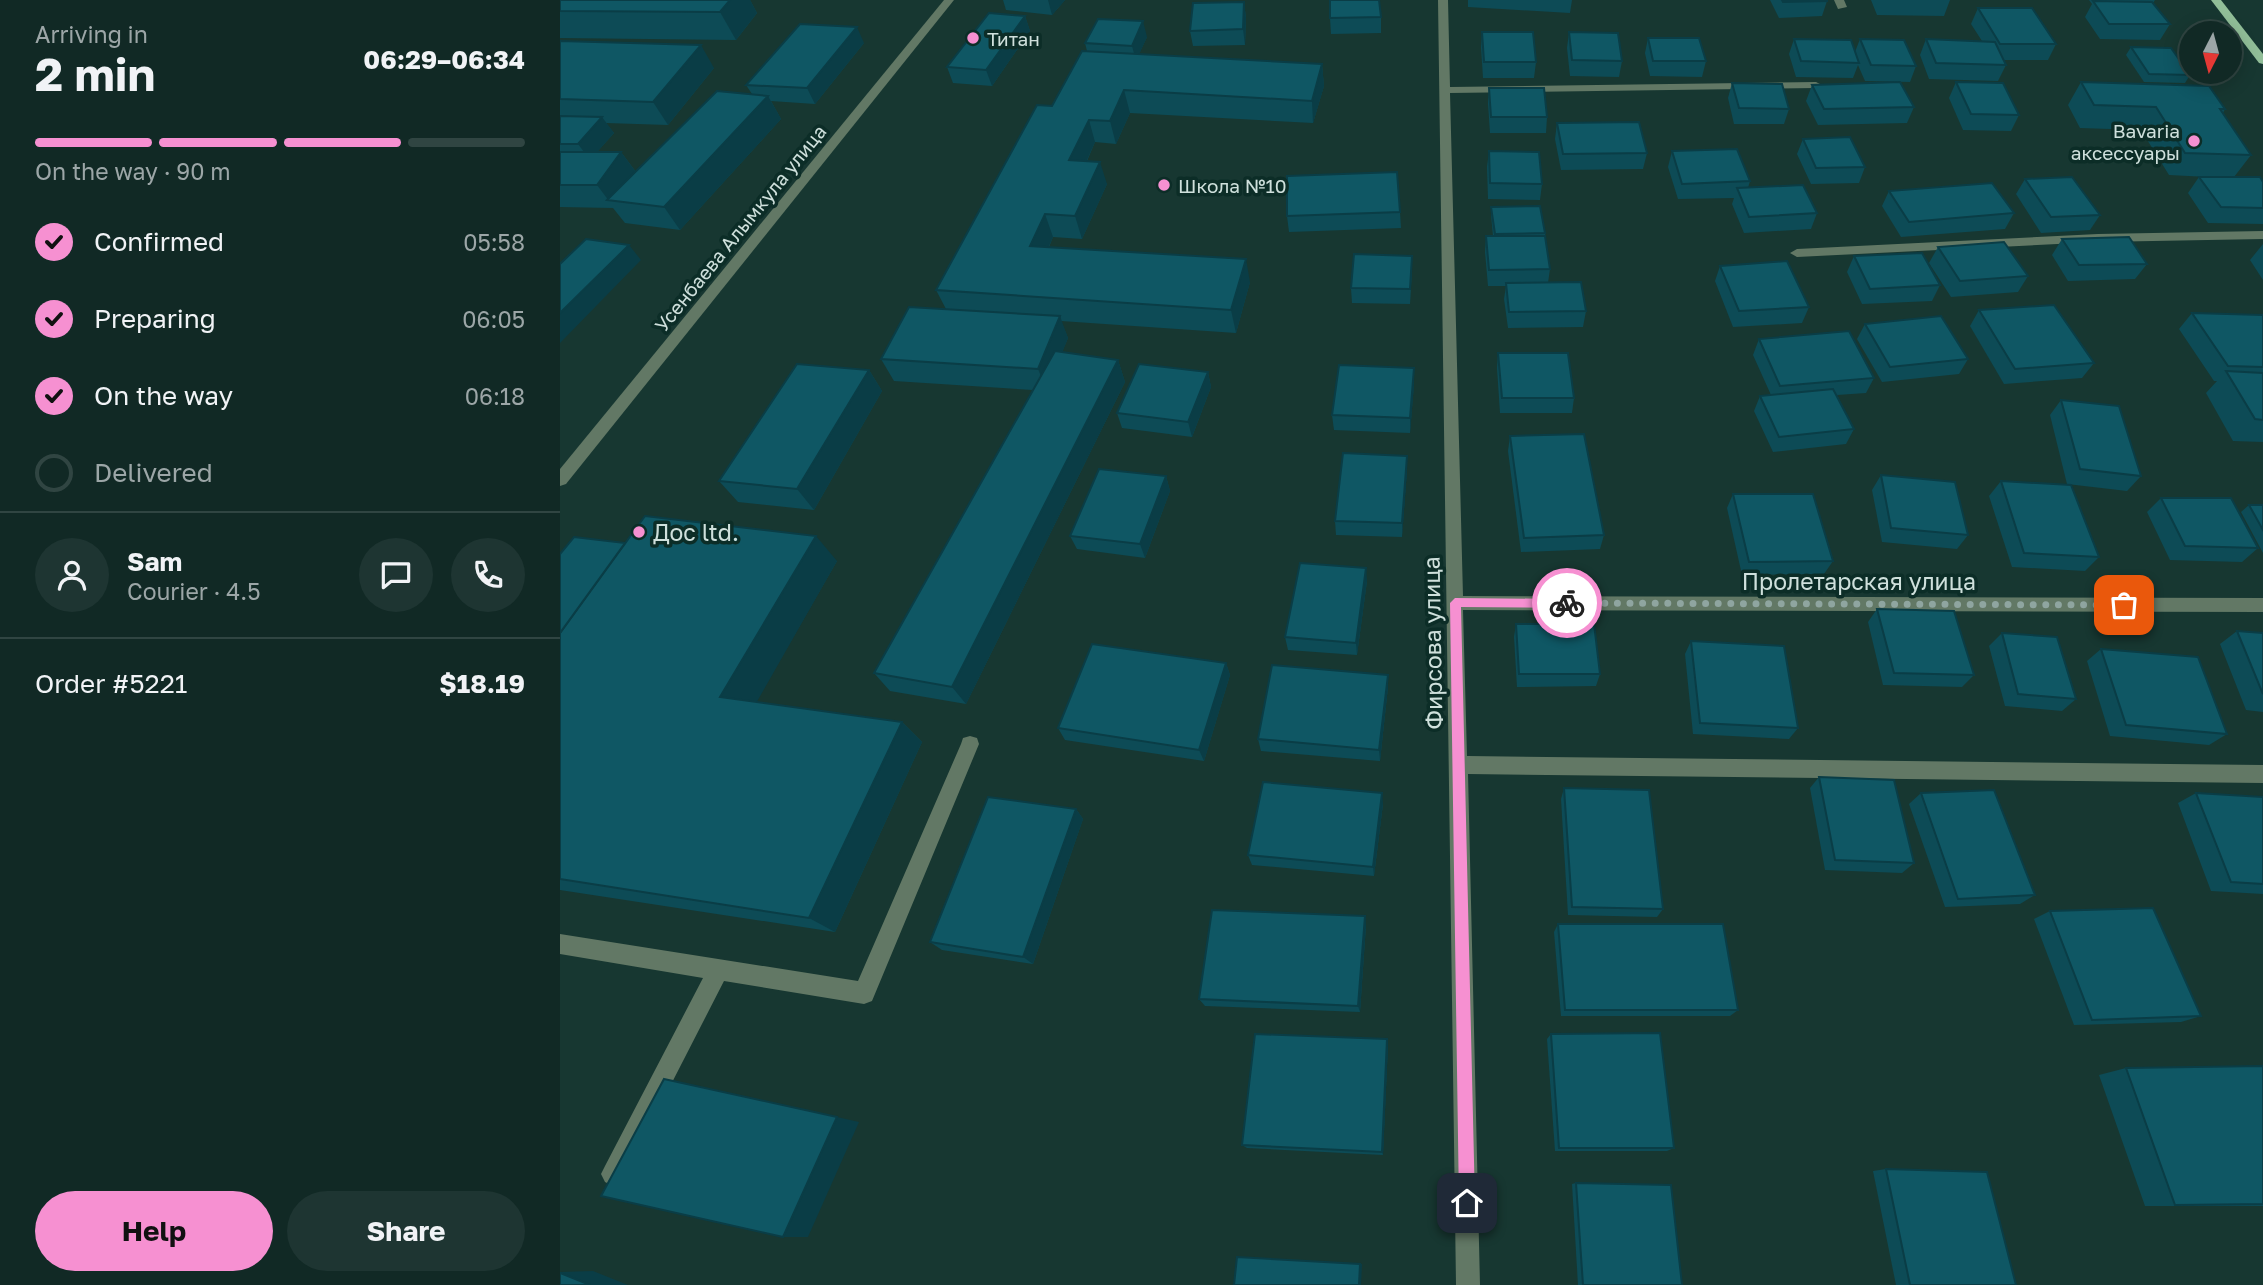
<!DOCTYPE html>
<meta charset="utf-8">
<style>
:root{--surface:#112925;--page:#1e3532;--text:#f1f3f6;--muted:#9ca6a7;--line:#304542;--accent:#f690d1}
body{margin:0;font-family:"Golos Text",sans-serif;background:var(--page);color:var(--text);height:100vh;display:flex;flex-direction:column;font-size:26px;white-space:nowrap}
*{box-sizing:border-box;margin:0}
p{font-size:23px;color:var(--muted)}
.icon{flex:none;width:38px;height:38px;fill:none;stroke:currentColor;stroke-width:2;stroke-linecap:round;stroke-linejoin:round}
.map{position:relative;flex:1;overflow:hidden}
.drawer{display:flex;flex-direction:column;background:var(--surface);width:560px}
.drawer>*{flex:none}
.needle{width:46px;rotate:186deg}
.tools{position:absolute;left:1619px;top:21px;display:grid;gap:14px}
.tools a{display:grid;place-items:center;width:63px;height:63px;border-radius:50%;background:var(--surface);box-shadow:0 4px 18px #0003,0 0 0 2px var(--line);font-size:35px}
.pin{position:absolute;display:grid;place-items:center;width:60px;height:60px;color:#fff;margin:-30px;border-radius:14px;box-shadow:0 4px 10px #0006}
.courier{position:absolute;display:grid;place-items:center;width:70px;height:70px;margin:-35px;border:5px solid #f690d1;border-radius:50%;background:#fff;color:#222;box-shadow:0 2px 9px #0007}
.summary em{font-style:normal;font-weight:700}
.summary div{display:flex;flex-direction:column-reverse}
.summary{display:flex;align-items:center;justify-content:space-between;height:119px;padding:0 35px}
h1{font-size:46px;font-weight:700;line-height:52px}
.bar{display:grid;grid-template-columns:repeat(4,1fr);gap:10px 7px;align-content:center;height:84px;padding:0 35px}
.bar i{height:9px;border-radius:5px;background:var(--line)}
.bar .on{background:var(--accent)}
.bar p{grid-column:span 4}
.line{display:flex;align-items:center;gap:18px;padding:0 35px;border-top:2px solid var(--line)}
.line div{flex:1}
.round{display:grid;place-items:center;flex:none;width:74px;height:74px;border-radius:37px;background:var(--page)}
ol{padding:0 35px;list-style:none}
li{display:flex;align-items:center;gap:21px;height:77px}
li p{margin-inline-start:auto}
li .icon{padding:7px;border-radius:50%;background:var(--accent);color:#111;stroke-width:4}
li:last-child{color:var(--muted)}
li i{width:38px;height:38px;border:4px solid var(--line);border-radius:50%}
.action{display:flex;gap:14px;margin-top:auto;padding:14px 35px}
.action a{flex:1;height:80px;border-radius:42px;background:var(--accent);color:#111;font-size:28px;font-weight:700;line-height:80px;text-align:center}
.action a+a{background:var(--page);color:var(--text)}
main{display:flex;flex:1;min-height:0}
.map>svg:first-child{display:block}
.lines{fill:none;stroke-linecap:round;stroke-linejoin:round}
.minor{fill:#627865;fill-rule:evenodd}
.major{fill:#91be98;fill-rule:evenodd}
.wall{fill:#0d4b56}
.shaded-wall{fill:#0a3d46}
.building{fill:#0f5764;stroke:#0a3d46;stroke-width:2}
.route{fill:#f690d1}
.done{stroke:#8fa5a0;stroke-width:7;stroke-dasharray:0 12.6}
.poi-dot{fill:#f690d1;stroke:#0c2d27;stroke-width:2.5}
.labels{text-anchor:middle;dominant-baseline:central;stroke-width:7;stroke-linejoin:round;paint-order:stroke}
.far-poi-label{font-size:19px;fill:#cfe0dc;stroke:#0c2d27;text-anchor:start}
.far-street-label{font-size:19px;fill:#cfe0dc;stroke:#0c2d27}
.poi-label{font-size:23px;fill:#cfe0dc;stroke:#0c2d27;text-anchor:start}
.street-label{font-size:23px;fill:#cfe0dc;stroke:#0c2d27}
</style>
<main>
<section class="drawer">
<div class="summary"><div><h1>2 min</h1><p>Arriving in</p></div><em>06:29–06:34</em></div>
<div class="bar"><i class="on"></i><i class="on"></i><i class="on"></i><i></i><p>On the way · 90 m</p></div>
<ol>
<li><svg class="icon" aria-label="check" viewBox="0 0 24 24"><path d="M5 12l5 5 9-10"/></svg>Confirmed<p>05:58</p></li>
<li><svg class="icon" aria-label="check" viewBox="0 0 24 24"><path d="M5 12l5 5 9-10"/></svg>Preparing<p>06:05</p></li>
<li><svg class="icon" aria-label="check" viewBox="0 0 24 24"><path d="M5 12l5 5 9-10"/></svg>On the way<p>06:18</p></li>
<li><i></i>Delivered</li>
</ol>
<div class="line" style="height:126px"><a class="round"><svg class="icon" aria-label="person" viewBox="0 0 24 24"><circle cx="12" cy="8" r="4"/><path d="M4 21q1-7 8-7t8 7"/></svg></a><div><b>Sam</b><p>Courier · 4.5</p></div><a class="round"><svg class="icon" aria-label="chat" viewBox="0 0 24 24"><path d="M4 5h16v11H9l-5 4z"/></svg></a><a class="round"><svg class="icon" aria-label="phone" viewBox="0 0 24 24"><path d="M5 4h4l2 5-3 2q2 4 5 5l2-3 5 2v4C11 20 4 13 5 4z"/></svg></a></div>
<div class="line" style="height:91px"><div>Order #5221</div><b>$18.19</b></div>
<div class="action"><a>Help</a><a>Share</a></div>
</section>
<div class="map">
<svg width="1703" height="1285" viewBox="0 0 1703 1285">
<rect width="100%" height="100%" fill="#173731"/>
<g class="lines">
<g class="minor">
<polygon points="384,0 394,0 6,484 0,486 0,469"/>
<polygon points="878,0 888,0 890,87 1256,82 1262,85 1256,88 890,93 903,596 1703,598 1703,612 903,610 907,756 1703,765 1703,783 908,774 920,1285 896,1285"/>
<polygon points="1274,0 1284,0 1287,7 1278,9"/>
<polygon points="1703,231 1703,239 1538,242 1237,257 1230,253 1237,249 1538,234"/>
<polygon points="410,736 417,738 419,744 312,1001 304,1004 164,981 61,1182 53,1186 45,1182 41,1174 45,1166 143,978 0,954 0,934 298,981 401,744 403,738"/>
</g>
<polygon class="major" points="1651,0 1661,0 1703,54 1703,64 1699,63"/>
</g>
<g class="wall">
<polygon points="0,0 190,0 197,13 176,40 0,38"/>
<polygon points="443,0 505,0 492,15 446,10"/>
<polygon points="908,0 1012,0 1010,13 908,7"/>
<polygon points="1210,0 1267,0 1267,1 1262,16 1219,18"/>
<polygon points="1311,0 1390,0 1384,16 1317,15"/>
<polygon points="1529,0 1595,0 1593,3 1610,24 1600,40 1540,39 1525,17 1532,4"/>
<polygon points="684,2 686,18 685,45 633,46 630,31"/>
<polygon points="1418,8 1496,44 1488,60 1444,60 1446,65 1438,81 1369,79 1360,55 1366,39 1422,41 1411,24"/>
<polygon points="465,16 470,31 432,86 393,83 387,67"/>
<polygon points="821,17 821,33 771,34 770,18"/>
<polygon points="922,32 976,62 974,78 923,78 921,47"/>
<polygon points="1009,32 1062,61 1059,77 1010,76 1007,48"/>
<polygon points="587,37 579,54 762,64 764,86 753,123 570,113 556,144 535,142 527,161 547,184 522,239 493,237 489,247 690,282 676,333 501,321 508,338 502,352 558,360 565,382 406,704 330,691 314,673 473,390 334,381 321,359 386,309 376,290 527,51 525,43"/>
<polygon points="1088,38 1146,61 1142,77 1090,76 1085,53"/>
<polygon points="1234,39 1295,52 1300,39 1356,66 1350,82 1305,81 1298,65 1293,78 1236,77 1229,54"/>
<polygon points="0,41 154,68 108,125 46,123 54,133 37,152 61,152 76,172 192,94 186,85 304,43 255,104 211,101 221,119 120,230 65,223 53,208 0,207"/>
<polygon points="1571,47 1630,75 1625,83 1584,82 1566,55"/>
<polygon points="1396,82 1459,115 1451,131 1403,130 1389,98"/>
<polygon points="1521,82 1665,109 1663,113 1691,155 1674,177 1703,182 1703,224 1648,223 1628,193 1639,177 1648,177 1609,175 1581,130 1520,128 1508,105"/>
<polygon points="1172,83 1229,109 1224,124 1174,124 1168,98"/>
<polygon points="1252,85 1354,107 1347,123 1258,125 1246,101"/>
<polygon points="929,88 987,117 986,133 930,133 928,103"/>
<polygon points="997,123 1087,153 1083,169 1001,170 995,139"/>
<polygon points="1243,139 1305,167 1299,183 1251,184 1237,154"/>
<polygon points="929,151 982,184 980,200 928,199 927,167"/>
<polygon points="1112,151 1190,181 1188,188 1257,213 1251,229 1184,233 1172,204 1174,198 1118,199 1108,167"/>
<polygon points="1465,179 1540,215 1530,230 1481,233 1456,194"/>
<polygon points="1329,191 1454,213 1445,229 1341,237 1322,206"/>
<polygon points="931,207 985,233 990,269 988,283 1026,311 1023,327 948,328 944,299 946,286 928,286 925,252 926,236 933,236 931,215"/>
<polygon points="840,212 841,228 729,232 727,216"/>
<polygon points="1502,239 1587,264 1575,279 1508,281 1492,255"/>
<polygon points="1703,244 1703,280 1690,260"/>
<polygon points="1378,247 1468,276 1458,292 1391,297 1369,263"/>
<polygon points="1294,256 1380,285 1372,301 1302,304 1287,272"/>
<polygon points="1160,266 1249,307 1242,323 1173,327 1155,281"/>
<polygon points="852,271 850,304 792,303 791,288"/>
<polygon points="1419,310 1534,363 1522,378 1444,384 1410,326"/>
<polygon points="1632,313 1703,315 1703,442 1673,441 1646,393 1657,381 1654,381 1619,329"/>
<polygon points="1305,324 1408,359 1399,374 1322,382 1297,339"/>
<polygon points="1199,339 1314,378 1306,393 1277,395 1294,429 1286,444 1213,452 1194,411 1200,396 1211,395 1193,355"/>
<polygon points="938,353 1014,398 1012,413 940,413 937,368"/>
<polygon points="309,370 322,391 254,510 178,502 159,481"/>
<polygon points="648,372 651,387 632,437 562,428 557,413"/>
<polygon points="854,384 850,433 774,430 772,415"/>
<polygon points="1501,400 1581,476 1567,491 1507,484 1490,415"/>
<polygon points="950,436 1044,535 1040,549 961,552 948,451"/>
<polygon points="847,456 847,470 842,537 776,535 775,521"/>
<polygon points="1321,475 1408,535 1397,549 1322,542 1312,490"/>
<polygon points="606,476 610,491 585,558 517,549 510,536"/>
<polygon points="1441,481 1539,557 1525,571 1452,567 1429,496"/>
<polygon points="1173,494 1273,561 1264,574 1182,575 1167,508"/>
<polygon points="1601,498 1698,548 1682,562 1610,560 1587,512"/>
<polygon points="1689,505 1703,505 1703,553 1681,512"/>
<polygon points="65,543 277,561 196,702 342,722 362,742 275,932 0,890 0,554"/>
<polygon points="807,581 797,655 728,650 725,637"/>
<polygon points="1317,609 1414,675 1402,687 1323,685 1308,622"/>
<polygon points="956,624 1040,674 1036,686 957,687 954,637"/>
<polygon points="1677,631 1703,633 1703,712 1686,710 1660,644"/>
<polygon points="1442,633 1516,699 1502,711 1445,706 1429,646"/>
<polygon points="1131,641 1238,728 1229,739 1133,734 1125,654"/>
<polygon points="1541,649 1667,734 1649,745 1550,736 1527,661"/>
<polygon points="666,663 670,675 644,761 505,740 498,728"/>
<polygon points="828,687 820,761 701,751 698,739"/>
<polygon points="1259,777 1354,863 1342,873 1265,870 1250,788"/>
<polygon points="1004,788 1103,909 1097,917 1008,915 1001,799"/>
<polygon points="1361,793 1475,895 1460,904 1385,907 1349,804"/>
<polygon points="1636,793 1703,797 1703,894 1651,891 1618,803"/>
<polygon points="823,804 814,876 692,865 688,855"/>
<polygon points="516,809 523,819 473,964 382,950 370,942"/>
<polygon points="1490,911 1641,1016 1621,1022 1514,1025 1474,919"/>
<polygon points="998,924 1178,1010 1170,1016 1001,1016 994,932"/>
<polygon points="806,925 800,1012 645,1006 639,999"/>
<polygon points="991,1034 1114,1148 1107,1151 995,1151 987,1039"/>
<polygon points="828,1045 823,1155 687,1148 682,1145"/>
<polygon points="1703,1066 1703,1206 1585,1206 1539,1075 1566,1068"/>
<polygon points="1326,1169 1456,1285 1336,1285 1313,1171"/>
<polygon points="1016,1183 1122,1285 1018,1285 1012,1184"/>
</g>
<g class="shaded-wall">
<polygon points="170,0 190,0 197,13 176,40 160,12"/>
<polygon points="488,0 505,0 492,15"/>
<polygon points="684,2 686,18 685,45 683,29"/>
<polygon points="465,16 470,31 432,86 426,70"/>
<polygon points="583,21 587,37 576,61 572,46"/>
<polygon points="297,27 304,43 255,104 247,88"/>
<polygon points="141,45 154,68 108,125 93,102"/>
<polygon points="762,64 764,86 753,123 752,101"/>
<polygon points="564,90 570,113 556,144 550,121"/>
<polygon points="208,96 221,119 120,230 104,207"/>
<polygon points="42,117 54,133 30,160 18,144"/>
<polygon points="529,120 535,142 517,182 509,160"/>
<polygon points="61,152 78,175 49,201 37,185"/>
<polygon points="540,162 547,184 522,239 515,216"/>
<polygon points="485,214 493,237 479,268 470,246"/>
<polygon points="69,245 81,260 0,343 0,313"/>
<polygon points="686,259 690,282 676,333 671,310"/>
<polygon points="500,316 508,338 487,391 478,369"/>
<polygon points="558,360 565,382 406,704 392,687"/>
<polygon points="854,368 854,384 850,433 850,418"/>
<polygon points="309,370 322,391 254,510 237,489"/>
<polygon points="648,372 651,387 632,437 628,422"/>
<polygon points="847,456 847,470 842,537 842,523"/>
<polygon points="606,476 610,491 585,558 580,544"/>
<polygon points="256,536 277,561 187,719 160,697"/>
<polygon points="806,568 807,581 797,655 796,643"/>
<polygon points="666,663 670,675 644,761 639,750"/>
<polygon points="828,675 828,687 820,761 819,750"/>
<polygon points="342,722 362,742 275,932 249,918"/>
<polygon points="822,793 823,804 814,876 813,867"/>
<polygon points="516,809 523,819 473,964 463,957"/>
<polygon points="805,916 806,925 800,1012 798,1006"/>
<polygon points="827,1039 828,1045 823,1155 822,1152"/>
<polygon points="277,1117 299,1122 248,1237 223,1237"/>
<polygon points="800,1264 802,1264 801,1285 799,1285"/>
<polygon points="33,1271 68,1285 30,1285 0,1273 0,1272"/>
</g>
<g class="building">
<polygon points="0,0 170,0 160,12 0,11"/>
<polygon points="770,0 819,0 821,17 770,18"/>
<polygon points="1222,0 1267,0 1267,1 1223,2"/>
<polygon points="1533,1 1592,2 1610,24 1549,24"/>
<polygon points="684,2 683,29 630,31 633,3"/>
<polygon points="1418,8 1472,8 1496,44 1440,44"/>
<polygon points="429,13 465,16 426,70 387,67"/>
<polygon points="538,19 583,21 572,46 525,43"/>
<polygon points="240,24 297,27 247,88 186,85"/>
<polygon points="922,32 973,32 976,62 924,62"/>
<polygon points="1009,32 1058,33 1062,61 1012,60"/>
<polygon points="1088,38 1139,38 1146,61 1093,61"/>
<polygon points="1234,39 1291,40 1299,63 1241,61"/>
<polygon points="1300,39 1344,40 1356,66 1311,65"/>
<polygon points="1366,39 1435,42 1446,65 1376,63"/>
<polygon points="0,41 141,45 93,102 0,99"/>
<polygon points="1571,47 1611,48 1630,75 1589,74"/>
<polygon points="522,51 762,64 752,101 564,90 550,121 529,120 509,160 540,162 515,216 485,214 470,246 686,259 671,310 376,290 477,105 492,106"/>
<polygon points="1340,82 1354,107 1264,109 1252,85"/>
<polygon points="1396,82 1443,83 1459,115 1411,114"/>
<polygon points="1521,82 1649,86 1665,109 1660,109 1691,155 1625,153 1596,107 1534,105"/>
<polygon points="1172,83 1222,84 1229,109 1179,108"/>
<polygon points="929,88 984,88 987,117 931,117"/>
<polygon points="157,91 208,96 104,207 47,200"/>
<polygon points="0,116 42,117 18,144 0,144"/>
<polygon points="1079,122 1087,153 1003,154 997,123"/>
<polygon points="1290,137 1305,167 1256,168 1243,139"/>
<polygon points="1177,149 1190,181 1122,184 1112,151"/>
<polygon points="929,151 979,152 982,184 930,183"/>
<polygon points="0,152 61,152 37,185 0,185"/>
<polygon points="837,172 840,212 727,216 727,176"/>
<polygon points="1512,177 1540,215 1491,217 1465,179"/>
<polygon points="1639,177 1700,177 1703,182 1703,208 1661,207"/>
<polygon points="1432,183 1454,213 1349,222 1329,191"/>
<polygon points="1243,185 1257,213 1189,217 1177,188"/>
<polygon points="980,206 985,233 935,234 931,207"/>
<polygon points="926,236 985,236 990,269 929,270"/>
<polygon points="1569,237 1587,264 1519,265 1502,239"/>
<polygon points="26,239 69,245 0,313 0,264"/>
<polygon points="1444,242 1468,276 1400,281 1378,247"/>
<polygon points="1362,253 1380,285 1310,289 1294,256"/>
<polygon points="794,254 852,256 850,289 791,288"/>
<polygon points="1227,261 1249,307 1179,311 1160,266"/>
<polygon points="1021,282 1026,311 949,312 946,283"/>
<polygon points="1494,305 1534,363 1455,369 1419,310"/>
<polygon points="349,307 500,316 478,369 321,359"/>
<polygon points="1632,313 1703,315 1703,367 1668,366"/>
<polygon points="1381,316 1408,359 1330,367 1305,324"/>
<polygon points="1289,331 1314,378 1220,386 1199,339"/>
<polygon points="495,351 558,360 392,687 314,673"/>
<polygon points="938,353 1008,353 1014,398 942,398"/>
<polygon points="237,364 309,370 237,489 159,481"/>
<polygon points="579,364 648,372 628,422 557,413"/>
<polygon points="779,365 854,368 850,418 772,415"/>
<polygon points="1666,371 1703,373 1703,420 1695,419"/>
<polygon points="1273,389 1294,429 1219,437 1200,396"/>
<polygon points="1501,400 1559,406 1581,476 1520,469"/>
<polygon points="1024,434 1044,535 964,538 950,436"/>
<polygon points="783,453 847,456 842,523 775,521"/>
<polygon points="539,469 606,476 580,544 510,536"/>
<polygon points="1321,475 1395,482 1408,535 1331,528"/>
<polygon points="1441,481 1511,485 1539,557 1464,553"/>
<polygon points="1173,494 1253,494 1273,561 1189,562"/>
<polygon points="1601,498 1671,498 1698,548 1625,546"/>
<polygon points="1689,505 1703,505 1703,530"/>
<polygon points="85,516 256,536 160,697 342,722 249,918 0,879 0,633"/>
<polygon points="14,537 65,543 0,633 0,554"/>
<polygon points="740,563 806,568 796,643 725,637"/>
<polygon points="1317,609 1394,611 1414,675 1334,673"/>
<polygon points="956,624 1034,624 1040,674 959,674"/>
<polygon points="1677,631 1703,633 1703,694"/>
<polygon points="1442,633 1497,637 1516,699 1458,694"/>
<polygon points="1131,641 1224,646 1238,728 1140,723"/>
<polygon points="532,644 666,663 639,750 498,728"/>
<polygon points="1541,649 1638,657 1667,734 1566,725"/>
<polygon points="712,665 828,675 819,750 698,739"/>
<polygon points="1259,777 1334,780 1354,863 1275,860"/>
<polygon points="703,782 822,793 813,867 688,855"/>
<polygon points="1004,788 1089,790 1103,909 1012,907"/>
<polygon points="1434,790 1475,895 1398,899 1361,793"/>
<polygon points="1636,793 1703,797 1703,884 1671,882"/>
<polygon points="428,797 516,809 463,957 370,942"/>
<polygon points="1593,908 1641,1016 1532,1020 1490,911"/>
<polygon points="652,910 805,916 798,1006 639,999"/>
<polygon points="998,924 1163,924 1178,1010 1005,1010"/>
<polygon points="1100,1033 1114,1148 999,1148 991,1034"/>
<polygon points="695,1034 827,1039 822,1152 682,1145"/>
<polygon points="1703,1066 1703,1204 1615,1205 1566,1068"/>
<polygon points="104,1079 277,1117 223,1237 41,1196"/>
<polygon points="1326,1169 1427,1172 1456,1285 1350,1285"/>
<polygon points="1016,1183 1111,1185 1122,1285 1023,1285"/>
<polygon points="677,1257 800,1264 799,1285 674,1285"/>
<polygon points="0,1273 30,1285 0,1285"/>
</g>
<polygon class="route" points="895,598 1007,599 1012,603 1007,608 901,607 915,1203 907,1211 899,1203 890,603"/>
<g class="lines">
<polyline class="done" points="1007,603 1564,605"/>
</g>
<g class="poi-dot">
<circle cx="413" cy="38" r="7"/>
<circle cx="1634" cy="141" r="7"/>
<circle cx="604" cy="185" r="7"/>
<circle cx="79" cy="532" r="7"/>
</g>
<g class="labels">
<g class="far-poi-label">
<text x="427" y="38">Титан</text>
<text x="1620" y="130" text-anchor="end">Bavaria<tspan x="1620" dy="22">аксеcсуары</tspan></text>
<text x="618" y="185">Школа №10</text>
</g>
<g class="far-street-label">
<text transform="translate(180 228) rotate(-51)">Усенбаева Алымкула улица</text>
</g>
<g class="poi-label">
<text x="93" y="532">Дос ltd.</text>
</g>
<g class="street-label">
<text x="1299" y="581">Пролетарская улица</text>
<text transform="translate(872 643) rotate(-91)">Фирсова улица</text>
</g>
</g>
</svg>
<div class="tools">
<a><svg class="needle" viewBox="-14 -14 28 28"><path d="M0-13l5 13h-10z" fill="#e53935"/><path d="M0 13l5-13h-10z" fill="#9ca6a7"/></svg></a>
</div>
<div class="pin" style="left:1564px;top:605px;background:#ea580c"><svg class="icon" aria-label="bag" viewBox="0 0 24 24"><path d="M5 8h14l-1 12H6zM9 8a3 3 0 0 1 6 0"/></svg></div>
<div class="pin" style="left:907px;top:1203px;background:#1f2937"><svg class="icon" aria-label="home" viewBox="0 0 24 24"><path d="M3 11l9-7 9 7M6 9v11h12V9"/></svg></div>
<div class="courier" style="left:1007px;top:603px"><svg class="icon" aria-label="bike" viewBox="0 0 24 24"><circle cx="6" cy="16" r="4"/><circle cx="18" cy="16" r="4"/><path d="M6 16l4-8h5l3 8M10 8l3 8H6M13 5h3"/></svg></div>
</div>
</main>
